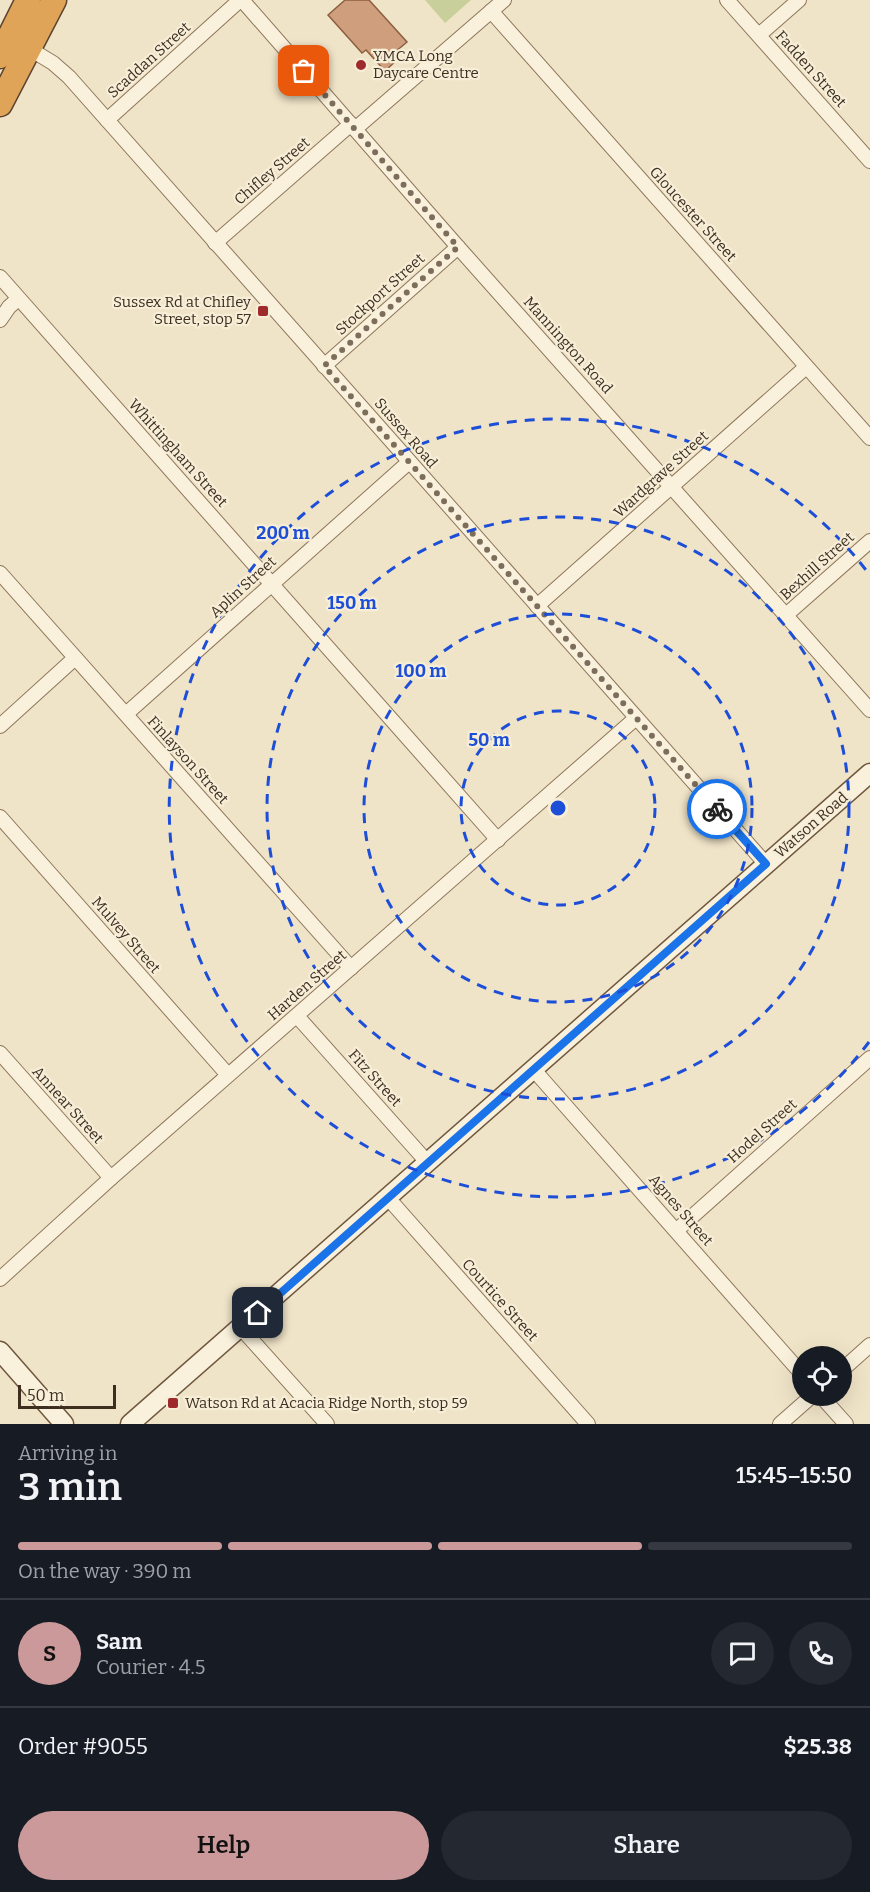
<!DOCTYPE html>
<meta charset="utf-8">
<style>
:root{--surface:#171b24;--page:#242831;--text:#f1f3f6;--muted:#9ea1a6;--line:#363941;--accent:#cc999b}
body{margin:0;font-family:Bitter,serif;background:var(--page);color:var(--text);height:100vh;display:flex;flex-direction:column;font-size:22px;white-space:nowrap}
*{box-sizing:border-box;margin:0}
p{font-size:20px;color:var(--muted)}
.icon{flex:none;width:33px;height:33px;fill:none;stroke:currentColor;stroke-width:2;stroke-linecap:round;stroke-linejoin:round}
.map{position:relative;height:1424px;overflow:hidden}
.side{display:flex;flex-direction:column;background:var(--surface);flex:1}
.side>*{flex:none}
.buttons{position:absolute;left:792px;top:1346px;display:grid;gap:12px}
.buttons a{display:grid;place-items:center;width:60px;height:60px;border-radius:50%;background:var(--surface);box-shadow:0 6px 24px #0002;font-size:30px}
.scale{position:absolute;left:18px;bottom:15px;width:98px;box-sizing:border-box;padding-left:6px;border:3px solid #3d2e20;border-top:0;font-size:16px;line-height:21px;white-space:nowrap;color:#3d2e20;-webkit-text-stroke:4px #f7eed8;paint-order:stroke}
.pin{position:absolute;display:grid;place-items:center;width:51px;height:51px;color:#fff;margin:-26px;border-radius:12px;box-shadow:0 3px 9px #0006}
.courier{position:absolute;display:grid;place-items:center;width:60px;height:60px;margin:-30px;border:4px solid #1a73e8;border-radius:50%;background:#fff;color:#222;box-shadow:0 2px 8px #0007}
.summary em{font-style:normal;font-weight:600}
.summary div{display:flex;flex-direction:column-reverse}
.summary{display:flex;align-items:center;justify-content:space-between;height:102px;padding:0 18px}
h1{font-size:39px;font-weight:600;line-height:45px}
.bar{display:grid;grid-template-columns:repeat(4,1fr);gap:9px 6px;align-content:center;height:72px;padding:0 18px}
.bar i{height:8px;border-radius:4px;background:var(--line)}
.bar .current{background:var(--accent)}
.bar p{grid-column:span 4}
.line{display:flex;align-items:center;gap:15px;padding:0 18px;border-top:2px solid var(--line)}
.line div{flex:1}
.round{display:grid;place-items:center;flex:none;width:63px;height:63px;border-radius:32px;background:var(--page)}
.button{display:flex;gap:12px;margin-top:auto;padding:12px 18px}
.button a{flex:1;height:69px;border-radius:36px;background:var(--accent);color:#111;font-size:24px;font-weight:600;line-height:69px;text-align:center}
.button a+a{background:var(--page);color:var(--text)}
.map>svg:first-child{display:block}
.green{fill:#c9cf9b}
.building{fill:#cf9f7d;stroke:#8d5f41;stroke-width:1.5}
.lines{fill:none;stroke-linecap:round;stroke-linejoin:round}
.street-casing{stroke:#8d765c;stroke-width:16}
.secondary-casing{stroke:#6f573f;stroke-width:21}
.highway-casing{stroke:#5b4430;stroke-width:27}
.street{stroke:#faf1dc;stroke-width:14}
.secondary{stroke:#faf1dc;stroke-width:18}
.highway{stroke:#e0a458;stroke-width:24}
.done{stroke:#7c6e5b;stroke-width:6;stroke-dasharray:0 10.8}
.route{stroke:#1a73e8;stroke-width:8}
.ring{fill:none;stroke:#1d4ed8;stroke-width:3;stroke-dasharray:10 8}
.poi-dot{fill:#9e2a2b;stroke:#f7eed8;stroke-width:2}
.labels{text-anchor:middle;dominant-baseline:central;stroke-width:4.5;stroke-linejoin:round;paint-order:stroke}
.poi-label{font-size:15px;fill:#3d2e20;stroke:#f7eed8;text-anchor:start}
.street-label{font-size:15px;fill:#3d2e20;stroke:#f7eed8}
.centre{fill:#1d4ed8;stroke:#f7eed8;stroke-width:3}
.ring-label{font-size:18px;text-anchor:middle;font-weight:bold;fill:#1d4ed8;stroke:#f7eed8;stroke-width:4.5;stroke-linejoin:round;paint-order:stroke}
</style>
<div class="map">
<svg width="870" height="1424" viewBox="0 0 870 1424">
<rect width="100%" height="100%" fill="#f0e4c8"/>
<polygon class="green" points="425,0 471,0 445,23"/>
<polygon class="building" points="345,0 369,0 407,42 394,53 399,58 385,71 366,50 362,53 328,15"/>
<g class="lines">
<g class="street-casing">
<g id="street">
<polyline points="242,0 458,247 870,710"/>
<polyline points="727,0 870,161"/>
<polyline points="491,11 870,438"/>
<polyline points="759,35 799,0"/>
<polyline points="25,46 53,63 69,77 766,864"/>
<polyline points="107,120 240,0"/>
<polyline points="355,129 504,0"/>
<polyline points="215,243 351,124"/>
<polyline points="0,277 498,840"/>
<polyline points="0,320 9,307 18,299"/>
<polyline points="324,366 458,247"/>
<polyline points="0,573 351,968"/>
<polyline points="537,606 806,367"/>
<polyline points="786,615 870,541"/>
<polyline points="126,714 409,462"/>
<polyline points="0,726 75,658"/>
<polyline points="0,817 228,1075"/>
<polyline points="297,1016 428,1163"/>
<polyline points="0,1053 111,1178"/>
<polyline points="534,1070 802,1374"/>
<polyline points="388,1198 588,1424"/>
<polyline points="677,1230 870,1058"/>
<polyline points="0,1279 111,1178 636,718"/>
<polyline points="241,1328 327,1424"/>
<polyline points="842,1370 870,1345"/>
<polyline points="820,1395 846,1424"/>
<polyline points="780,1424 813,1395"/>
</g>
</g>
<g class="secondary-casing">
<g id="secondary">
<polyline points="0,1351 64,1424"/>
<polyline points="130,1424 870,773"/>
</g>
</g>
<g class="highway-casing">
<g id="highway">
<polyline points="0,56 28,0"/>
<polyline points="0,104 54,0"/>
</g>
</g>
<use href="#street" class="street"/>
<use href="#secondary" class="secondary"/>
<use href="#highway" class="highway"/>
</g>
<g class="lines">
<polyline class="done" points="304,71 458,247 324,366 717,809"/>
<polyline class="route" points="258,1313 766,864 717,809"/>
</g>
<g class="ring">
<circle cx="558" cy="808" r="97"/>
<circle cx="558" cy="808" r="194"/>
<circle cx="558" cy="808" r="291"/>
<path d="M869 1042A389 389 0 1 1 869 574"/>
</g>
<g class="poi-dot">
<circle cx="361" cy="65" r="6"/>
<rect x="257" y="305" width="12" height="12" rx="3"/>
<rect x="167" y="1397" width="12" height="12" rx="3"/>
</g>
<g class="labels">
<g class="poi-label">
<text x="373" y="56">YMCA Long<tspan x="373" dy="17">Daycare Centre</tspan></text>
<text x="251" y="302" text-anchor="end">Sussex Rd at Chifley<tspan x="251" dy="17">Street, stop 57</tspan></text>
<text x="185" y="1403">Watson Rd at Acacia Ridge North, stop 59</text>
</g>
<g class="street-label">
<text transform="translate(149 60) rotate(-42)">Scaddan Street</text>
<text transform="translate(811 69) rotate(48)">Fadden Street</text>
<text transform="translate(272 171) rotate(-41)">Chifley Street</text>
<text transform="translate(693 214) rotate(48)">Gloucester Street</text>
<text transform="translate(380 294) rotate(-42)">Stockport Street</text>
<text transform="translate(568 345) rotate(48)">Mannington Road</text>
<text transform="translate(406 433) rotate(49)">Sussex Road</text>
<text transform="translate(178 453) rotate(48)">Whittingham Street</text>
<text transform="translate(661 474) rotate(-42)">Wardgrave Street</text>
<text transform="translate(817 566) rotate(-42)">Bexhill Street</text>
<text transform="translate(243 587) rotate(-42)">Aplin Street</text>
<text transform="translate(188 760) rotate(48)">Finlayson Street</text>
<text transform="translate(811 825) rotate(-41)">Watson Road</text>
<text transform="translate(126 935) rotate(49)">Mulvey Street</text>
<text transform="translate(307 985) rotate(-41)">Harden Street</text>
<text transform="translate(375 1078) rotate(48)">Fitz Street</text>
<text transform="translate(68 1105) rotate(48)">Annear Street</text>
<text transform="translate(762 1131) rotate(-42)">Hodel Street</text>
<text transform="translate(681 1210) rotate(49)">Agnes Street</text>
<text transform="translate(500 1300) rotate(48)">Courtice Street</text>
</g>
</g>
<circle cx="558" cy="808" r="9" class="centre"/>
<g class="ring-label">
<text x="283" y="539">200 m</text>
<text x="352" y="609">150 m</text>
<text x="421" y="677">100 m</text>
<text x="489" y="746">50 m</text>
</g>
</svg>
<div class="buttons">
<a><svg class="icon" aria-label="locate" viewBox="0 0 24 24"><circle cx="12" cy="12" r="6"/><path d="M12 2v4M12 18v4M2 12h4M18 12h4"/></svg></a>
</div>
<div class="scale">50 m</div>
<div class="pin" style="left:304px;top:71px;background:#ea580c"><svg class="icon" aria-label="bag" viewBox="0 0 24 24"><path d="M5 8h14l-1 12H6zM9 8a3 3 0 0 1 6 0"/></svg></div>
<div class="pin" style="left:258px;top:1313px;background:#1f2937"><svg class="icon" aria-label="home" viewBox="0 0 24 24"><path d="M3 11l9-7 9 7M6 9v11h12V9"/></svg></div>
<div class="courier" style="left:717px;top:809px"><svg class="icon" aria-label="bike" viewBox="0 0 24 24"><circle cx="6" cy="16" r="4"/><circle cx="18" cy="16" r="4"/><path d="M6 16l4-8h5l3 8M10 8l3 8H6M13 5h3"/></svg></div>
</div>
<section class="side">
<div class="summary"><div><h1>3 min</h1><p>Arriving in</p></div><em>15:45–15:50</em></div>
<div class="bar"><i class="current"></i><i class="current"></i><i class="current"></i><i></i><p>On the way · 390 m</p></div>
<div class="line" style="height:108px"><b class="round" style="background:var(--accent);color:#111">S</b><div><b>Sam</b><p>Courier · 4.5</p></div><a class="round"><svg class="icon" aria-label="chat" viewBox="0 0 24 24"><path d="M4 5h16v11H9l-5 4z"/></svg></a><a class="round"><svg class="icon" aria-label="phone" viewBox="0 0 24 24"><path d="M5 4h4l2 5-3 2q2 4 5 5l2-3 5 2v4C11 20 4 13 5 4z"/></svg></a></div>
<div class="line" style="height:78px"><div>Order #9055</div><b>$25.38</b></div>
<div class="button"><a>Help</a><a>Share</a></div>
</section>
